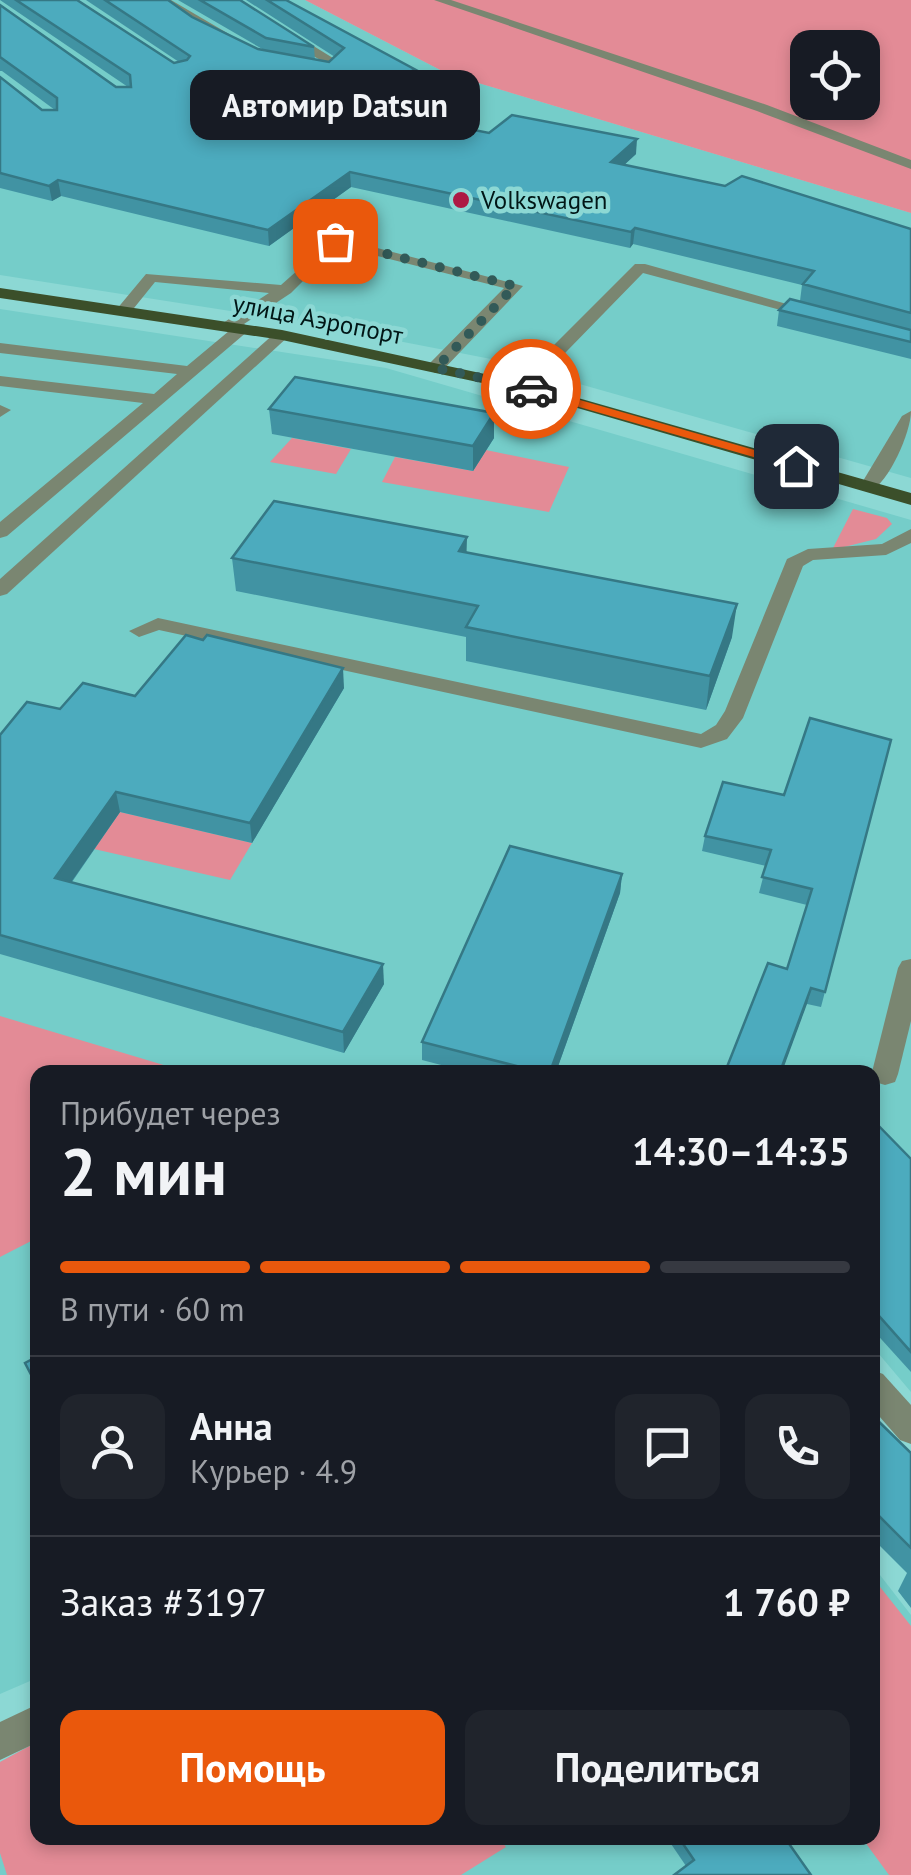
<!DOCTYPE html>
<html lang="ru">
<meta charset="utf-8">
<style>
:root{--surface:#171b24;--page:#20242c;--text:#f1f3f6;--muted:#9ea1a6;--line:#363941;--accent:#ea580c}
body{margin:0;font-family:"PT Sans",sans-serif;background:var(--page);color:var(--text);height:100vh;display:flex;flex-direction:column;font-size:38px;white-space:nowrap}
*{box-sizing:border-box;margin:0}
p{font-size:32px;color:var(--muted)}
.icon{flex:none;width:55px;height:55px;fill:none;stroke:currentColor;stroke-width:2;stroke-linecap:round;stroke-linejoin:round}
.map{position:relative;flex:1;overflow:hidden}
.sheet{position:absolute;left:30px;top:1065px;width:850px;height:780px;display:flex;flex-direction:column;background:var(--surface);border-radius:20px;box-shadow:0 5px 15px #0003}
.sheet>*{flex:none}
.controls{position:absolute;left:790px;top:30px;display:grid;gap:20px}
.controls a{display:grid;place-items:center;width:90px;height:90px;border-radius:20px;background:var(--surface);box-shadow:0 5px 15px #0003;font-size:50px}
.pin{position:absolute;display:grid;place-items:center;width:85px;height:85px;color:#fff;margin:-42px;border-radius:20px;box-shadow:0 5px 15px #0006}
.courier{position:absolute;display:grid;place-items:center;width:100px;height:100px;margin:-50px;border:8px solid #ea580c;border-radius:50%;background:#fff;color:#222;box-shadow:0 2px 12px #0007}
.bubble{position:absolute;height:70px;border-radius:20px;background:var(--surface);box-shadow:0 5px 15px #0003;font-size:32px;font-weight:600;line-height:70px;text-align:center}
.summary em{font-style:normal;font-weight:600}
.summary div{display:flex;flex-direction:column-reverse}
.summary{display:flex;align-items:center;justify-content:space-between;height:170px;padding:0 30px}
h1{font-size:65px;font-weight:600;line-height:75px}
.bar{display:grid;grid-template-columns:repeat(4,1fr);gap:15px 10px;align-content:center;height:120px;padding:0 30px}
.bar i{height:12px;border-radius:8px;background:var(--line)}
.bar .current{background:var(--accent)}
.bar p{grid-column:span 4}
.line{display:flex;align-items:center;gap:25px;padding:0 30px;border-top:2px solid var(--line)}
.line div{flex:1}
.round{display:grid;place-items:center;flex:none;width:105px;height:105px;border-radius:20px;background:var(--page)}
.primary-button{display:flex;gap:20px;margin-top:auto;padding:20px 30px}
.primary-button a{flex:1;height:115px;border-radius:20px;background:var(--accent);color:#fff;font-size:40px;font-weight:600;line-height:115px;text-align:center}
.primary-button a+a{background:var(--page);color:var(--text)}
.map>svg:first-child{display:block}
.built{fill:#75cdc9}
.green{fill:#e38b96;fill-rule:evenodd}
.lines{fill:none;stroke-linecap:round;stroke-linejoin:round}
.minor{fill:#7a8671;fill-rule:evenodd}
.major{fill:#3b4f2a;fill-rule:evenodd}
.wall{fill:#4193a3}
.shaded-wall{fill:#357885}
.building{fill:#4cabbe;stroke:#357885;stroke-width:2.5}
.route{fill:#ea580c}
.done{stroke:#325a58;stroke-width:10;stroke-dasharray:0 18}
.poi-dot{fill:#ad1943;stroke:#8cd8d4;stroke-width:4}
.labels{text-anchor:middle;dominant-baseline:central;stroke-width:9;stroke-linejoin:round;paint-order:stroke}
.far-poi-label{font-size:25px;fill:#011616;stroke:#8cd8d4;text-anchor:start}
.far-street-label{font-size:25px;fill:#011616;stroke:#8cd8d4}
</style>
<div class="map">
<svg width="911" height="1875" viewBox="0 0 911 1875">
<rect width="100%" height="100%" fill="#8cd8d4"/>
<g class="built">
<polygon points="0,0 305,0 448,74 911,213 911,478 491,359 295,321 0,275"/>
<polygon points="0,309 386,368 911,520 911,1392 873,1347 872,1072 38,1072 37,1678 0,1694"/>
<polygon points="873,1566 911,1615 911,1875 0,1875 0,1762 37,1742 38,1838 872,1838"/>
</g>
<g class="green">
<path d="M305,0H911V213L448,74ZM808,48H862V102H808Z"/>
<polygon points="292,438 351,449 336,474 270,462"/>
<polygon points="486,450 569,467 549,512 382,482 395,457 473,471"/>
<polygon points="853,509 887,518 892,524 876,539 832,550"/>
<polygon points="120,812 252,843 230,880 94,849"/>
<polygon points="0,1016 187,1072 38,1072 37,1238 0,1257"/>
<polygon points="873,1578 911,1626 911,1875 889,1875 862,1838 872,1838"/>
<polygon points="37,1742 38,1838 499,1838 506,1847 461,1875 7,1875 0,1853 0,1762"/>
</g>
<g class="lines">
<g class="minor">
<polygon points="157,0 171,0 234,37 224,40"/>
<polygon points="225,0 239,0 341,63 334,72 306,74 306,68 328,64 287,42"/>
<polygon points="434,0 451,0 767,105 911,160 911,169 757,111"/>
<polygon points="335,237 523,286 441,372 435,373 427,368 429,364 504,288 338,246 291,293 244,324 250,328 248,331 7,536 0,538 0,522 143,403 0,386 0,376 154,394 177,374 0,353 0,343 187,366 229,331 221,326 223,323 269,293 155,282 130,313 118,313 116,310 146,274 281,285"/>
<polygon points="635,264 645,264 822,314 814,319 643,273 528,391 516,391 516,383"/>
<polygon points="276,332 290,335 7,594 0,596 0,579"/>
<polygon points="0,405 11,410 0,417"/>
<path d="M911,411C911,432 889,483 869,492L862,490L860,486L902,416Z"/>
<polygon points="911,529 911,543 886,555 813,560 803,566 743,718 727,739 701,748 159,630 139,637 129,631 158,618 701,734 716,725 725,711 787,559 808,549 882,544"/>
<polygon points="911,959 911,1021 898,1074 895,1082 885,1085 875,1082 872,1072 898,968 902,961"/>
<polygon points="872,1370 883,1374 911,1405 911,1444 900,1440 872,1408"/>
<polygon points="38,1704 38,1742 0,1760 0,1722"/>
</g>
<polygon class="major" points="0,288 282,330 522,382 911,493 911,505 519,391 282,340 0,298"/>
</g>
<g class="wall">
<polygon points="0,0 77,0 174,63 179,62 86,0 168,0 192,17 258,49 264,50 178,0 240,0 314,47 315,60 329,62 335,57 246,0 286,0 416,85 337,103 489,133 636,154 624,165 911,229 911,330 800,301 802,285 633,244 630,248 351,187 269,246 61,196 52,201 0,188 0,77 42,110 55,110 2,71 0,71 0,5 116,87 128,87"/>
<polygon points="779,310 911,330 911,359 777,326"/>
<polygon points="269,409 494,438 473,471 272,434"/>
<polygon points="466,552 732,637 706,710 466,661 466,637 236,591 232,558"/>
<polygon points="344,688 252,843 120,812 72,882 384,984 344,1053 0,954 0,735 60,709 135,696"/>
<polygon points="891,740 821,1007 807,1004 787,969 807,905 759,893 766,866 702,851 705,836"/>
<polygon points="622,874 620,893 556,1072 468,1072 422,1060 422,1042"/>
<polygon points="872,1119 911,1159 911,1372 872,1329"/>
<polygon points="872,1415 911,1453 911,1608 898,1591 907,1573 872,1538"/>
<polygon points="667,1838 785,1838 686,1866"/>
</g>
<g class="shaded-wall">
<polygon points="416,70 416,85 303,111 302,96"/>
<polygon points="637,139 636,154 610,178 611,162"/>
<polygon points="350,172 351,187 269,246 268,230"/>
<polygon points="58,180 61,196 52,201 49,186"/>
<polygon points="635,228 633,244 630,248 631,232"/>
<polygon points="494,413 494,438 473,471 473,446"/>
<polygon points="467,537 466,570 459,551"/>
<polygon points="737,604 732,637 706,710 710,676"/>
<polygon points="343,668 344,688 252,843 250,823"/>
<polygon points="116,792 120,812 60,898 55,878"/>
<polygon points="622,874 620,893 556,1072 550,1072"/>
<polygon points="383,964 384,984 344,1053 343,1032"/>
<polygon points="811,988 807,1004 782,1072 780,1072"/>
</g>
<g class="building">
<polygon points="16,0 77,0 174,63 187,60 190,56 105,0 168,0 192,17 258,49 329,62 344,48 267,0 286,0 416,70 302,96 489,133 512,115 637,139 611,162 725,186 742,176 911,229 911,313 803,284 814,271 635,228 631,232 350,172 268,230 58,180 49,186 0,173 0,77 42,110 57,110 57,98 0,57 0,5 116,87 131,87 130,75"/>
<polygon points="200,0 240,0 314,47 266,38"/>
<polygon points="790,299 911,330 911,342 779,310"/>
<polygon points="295,377 494,413 473,446 269,409"/>
<polygon points="274,501 467,537 459,551 737,604 710,676 466,627 478,606 232,558"/>
<polygon points="186,635 203,640 207,635 343,668 250,823 116,792 55,878 383,964 343,1032 0,935 0,735 27,702 60,709 83,683 135,696"/>
<polygon points="810,718 891,740 825,992 811,988 780,1072 725,1072 768,963 787,969 812,889 762,877 771,850 705,836 723,782 784,795"/>
<polygon points="510,846 622,874 550,1072 540,1072 422,1042"/>
<polygon points="872,1119 911,1159 911,1352 872,1308"/>
<polygon points="38,1356 38,1388 25,1363"/>
<polygon points="872,1415 911,1453 911,1548 872,1509"/>
<polygon points="679,1838 785,1838 811,1875 674,1875 694,1860"/>
</g>
<polygon class="route" points="531,386 800,463 802,466 792,468 527,392"/>
<g class="lines">
<polyline class="done" points="335,241 515,286 436,368 531,389"/>
</g>
<circle class="poi-dot" cx="461" cy="200" r="10"/>
<g class="labels">
<g class="far-poi-label">
<text x="481" y="200">Volkswagen</text>
</g>
<g class="far-street-label">
<text transform="translate(318 319) rotate(11)">улица Аэропорт</text>
</g>
</g>
</svg>
<div class="controls">
<a><svg class="icon" aria-label="locate" viewBox="0 0 24 24"><circle cx="12" cy="12" r="6"/><path d="M12 2v4M12 18v4M2 12h4M18 12h4"/></svg></a>
</div>
<div class="pin" style="left:335px;top:241px;background:#ea580c"><svg class="icon" aria-label="bag" viewBox="0 0 24 24"><path d="M5 8h14l-1 12H6zM9 8a3 3 0 0 1 6 0"/></svg></div>
<div class="pin" style="left:796px;top:466px;background:#1f2937"><svg class="icon" aria-label="home" viewBox="0 0 24 24"><path d="M3 11l9-7 9 7M6 9v11h12V9"/></svg></div>
<div class="courier" style="left:531px;top:389px"><svg class="icon" aria-label="car" viewBox="0 0 24 24"><path d="M5 17H2v-5l4-1 3-4h7l3 4 3 1v5h-3M9 17h6M6 11h13"/><circle cx="7" cy="17" r="2"/><circle cx="17" cy="17" r="2"/></svg></div>
<div class="bubble" style="left:190px;top:70px;width:290px">Автомир Datsun</div>
<section class="sheet">
<div class="summary"><div><h1>2 мин</h1><p>Прибудет через</p></div><em>14:30–14:35</em></div>
<div class="bar"><i class="current"></i><i class="current"></i><i class="current"></i><i></i><p>В пути · 60 m</p></div>
<div class="line" style="height:180px"><a class="round"><svg class="icon" aria-label="person" viewBox="0 0 24 24"><circle cx="12" cy="8" r="4"/><path d="M4 21q1-7 8-7t8 7"/></svg></a><div><b>Анна</b><p>Курьер · 4.9</p></div><a class="round"><svg class="icon" aria-label="chat" viewBox="0 0 24 24"><path d="M4 5h16v11H9l-5 4z"/></svg></a><a class="round"><svg class="icon" aria-label="phone" viewBox="0 0 24 24"><path d="M5 4h4l2 5-3 2q2 4 5 5l2-3 5 2v4C11 20 4 13 5 4z"/></svg></a></div>
<div class="line" style="height:130px"><div>Заказ #3197</div><b>1 760 ₽</b></div>
<div class="primary-button"><a>Помощь</a><a>Поделиться</a></div>
</section>
</div>
